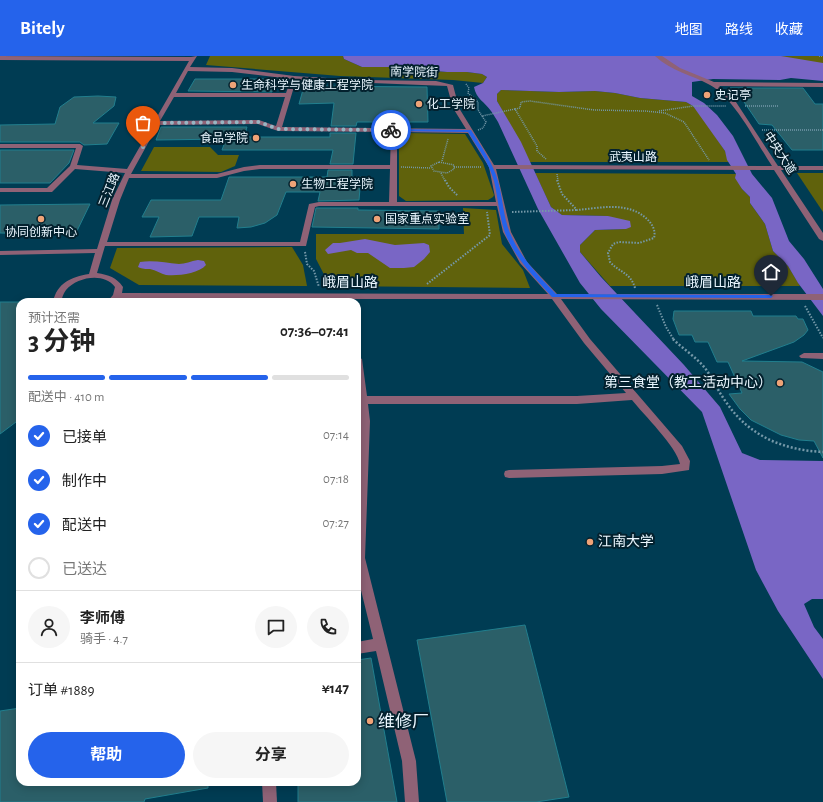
<!DOCTYPE html>
<html lang="zh">
<meta charset="utf-8">
<style>
:root{--surface:#fff;--page:#f6f6f6;--text:#222;--muted:#767676;--line:#e0e0e0;--accent:#2563eb}
body{margin:0;font-family:"Alegreya Sans","Noto Sans SC",sans-serif;background:var(--page);color:var(--text);height:100vh;display:flex;flex-direction:column;font-size:15px;white-space:nowrap}
*{box-sizing:border-box;margin:0}
p{font-size:13px;color:var(--muted)}
.icon{flex:none;width:22px;height:22px;fill:none;stroke:currentColor;stroke-width:2;stroke-linecap:round;stroke-linejoin:round}
.map{position:relative;flex:1;overflow:hidden}
.drawer{position:absolute;left:16px;top:242px;width:345px;height:488px;display:flex;flex-direction:column;background:var(--surface);border-radius:12px;box-shadow:0 2px 10px #0003}
.drawer>*{flex:none}
.pin{position:absolute;display:grid;place-items:center;width:34px;height:34px;color:#fff;margin:-41px -17px;border-radius:50% 50% 50% 0;rotate:-45deg;box-shadow:0 0 4px #0007}
.pin .icon{rotate:45deg}
.courier{position:absolute;display:grid;place-items:center;width:40px;height:40px;margin:-20px;border:3px solid #2563eb;border-radius:50%;background:#fff;color:#222;box-shadow:0 1px 5px #0007}
.summary em{font-style:normal;font-weight:700}
.summary div{display:flex;flex-direction:column-reverse}
.summary{display:flex;align-items:center;justify-content:space-between;height:68px;padding:0 12px}
h1{font-size:26px;font-weight:700;line-height:30px}
.bar{display:grid;grid-template-columns:repeat(4,1fr);gap:6px 4px;align-content:center;height:48px;padding:0 12px}
.bar i{height:5px;border-radius:3px;background:var(--line)}
.bar .selected{background:var(--accent)}
.bar p{grid-column:span 4}
.line{display:flex;align-items:center;gap:10px;padding:0 12px;border-top:1px solid var(--line)}
.line div{flex:1}
.round{display:grid;place-items:center;flex:none;width:42px;height:42px;border-radius:21px;background:var(--page)}
ol{padding:0 12px;list-style:none}
li{display:flex;align-items:center;gap:12px;height:44px}
li p{margin-inline-start:auto}
li .icon{padding:4px;border-radius:50%;background:var(--accent);color:#fff;stroke-width:4}
li:last-child{color:var(--muted)}
li i{width:22px;height:22px;border:2px solid var(--line);border-radius:50%}
.primary-button{display:flex;gap:8px;margin-top:auto;padding:8px 12px}
.primary-button a{flex:1;height:46px;border-radius:24px;background:var(--accent);color:#fff;font-size:16px;font-weight:700;line-height:46px;text-align:center}
.primary-button a+a{background:var(--page);color:var(--text)}
header{display:flex;align-items:center;gap:24px;box-sizing:border-box;height:56px;padding:0 20px;background:var(--accent);color:#fff}
header strong{font-size:19px}
nav{display:flex;gap:22px;margin-inline-start:auto;font-size:14px}
.map>svg:first-child{display:block}
.green{fill:#60620c}
.water{fill:#7966c5}
.building{fill:#2b5f68;stroke:#217f8e}
.lines{fill:none;stroke-linecap:round;stroke-linejoin:round}
.path-far2{stroke:#7599a9;stroke-width:1.5;stroke-dasharray:1 1;stroke-linecap:butt}
.path-far1{stroke:#7599a9;stroke-width:2;stroke-dasharray:1.5 1.5;stroke-linecap:butt}
.path{stroke:#7599a9;stroke-width:2.5;stroke-dasharray:2 2;stroke-linecap:butt}
.minor{fill:#8f6276;fill-rule:evenodd}
.route{fill:#2563eb}
.done{stroke:#98b6c3;stroke-width:4;stroke-dasharray:0 7.2}
.poi-dot{fill:#efa377;stroke:#03212e;stroke-width:1.5}
.labels{text-anchor:middle;dominant-baseline:central;stroke-width:4;stroke-linejoin:round;paint-order:stroke}
.far-street-label{font-size:12px;fill:#eaf7ff;stroke:#03212e}
.far-poi-label{font-size:12px;fill:#eaf7ff;stroke:#03212e;text-anchor:start}
.street-label{font-size:14px;fill:#eaf7ff;stroke:#03212e}
.poi-label{font-size:14px;fill:#eaf7ff;stroke:#03212e;text-anchor:end}
.near-poi-label{font-size:17px;fill:#eaf7ff;stroke:#03212e;text-anchor:start}
</style>
<header>
<strong>Bitely</strong>
<nav><a>地图</a><a>路线</a><a>收藏</a></nav>
</header>
<div class="map">
<svg width="823" height="746" viewBox="0 0 823 746">
<rect width="100%" height="100%" fill="#003c53"/>
<g class="green">
<polygon points="210,0 343,0 344,3 362,11 390,11 447,16 467,16 482,18 487,21 483,27 453,24 340,20 206,9"/>
<polygon points="779,0 823,0 823,8 804,6"/>
<polygon points="501,34 559,36 595,35 615,37 640,42 686,46 693,50 705,65 725,95 729,106 646,106 644,102 631,102 633,106 530,106 497,45 497,38"/>
<polygon points="405,77 465,78 483,107 494,139 493,141 488,144 482,144 406,145 399,140 399,80 401,78"/>
<polygon points="154,91 210,91 218,99 239,99 235,110 221,116 141,115"/>
<polygon points="535,117 736,118 742,133 750,141 750,147 765,168 773,195 788,210 800,230 610,230 580,196 580,189 595,174 626,173 608,160 562,159 551,151"/>
<polygon points="797,117 823,117 823,156"/>
<polygon points="463,152 496,154 502,188 523,214 530,232 330,230 316,203 316,178 464,178"/>
<polygon points="292,191 303,209 307,230 139,229 110,212 117,192"/>
</g>
<g class="water">
<path d="M343,0H781L823,7V25L791,22L780,24L713,23L692,26V40L704,47L717,59L733,80L752,118L772,142L789,185L804,203L823,233V260L798,227L788,210L773,195L765,168L750,147V141L742,133L735,122L736,118L727,104L725,95L693,50L686,46L640,42L615,37L595,35L559,36L501,34L497,38V45L521,86L551,151L562,159L608,160L630,165L631,171L626,173L595,174L580,189V196L601,221L684,309L720,351L742,397L760,404L823,405V543H812L804,548L814,571L823,583V623L778,555L756,514L702,356L601,253L580,227L538,153L498,66C496,63 494,59 491,55C485,46 476,43 474,31L483,27L487,21L482,18L467,16H447L390,11H362L344,3Z"/>
<polygon points="365,183 395,189 424,187 429,189 430,196 424,203 414,211 404,212 390,212 368,197 357,197 351,194 328,198 325,194 333,187 340,187"/>
<path d="M198,204L204,205L206,209C198,218 178,220 166,219C161,218 156,214 150,213C145,213 143,213 138,211L140,206C154,204 166,207 179,208C185,208 191,205 198,204Z"/>
</g>
<g class="building">
<polygon points="195,23 276,23 272,36 188,35"/>
<polygon points="304,30 427,31 428,66 357,66 356,70 331,70 334,47 299,48"/>
<polygon points="730,32 803,32 815,48 823,48 823,94 792,94 772,69 759,68 742,43"/>
<polygon points="98,40 116,41 114,50 93,67 119,67 107,88 84,89 80,86 0,86 0,69 55,68 60,51 74,41"/>
<polygon points="161,71 247,71 244,81 330,81 330,77 356,77 353,108 330,108 333,94 222,94 226,83 156,84"/>
<polygon points="0,94 74,94 69,107 50,127 0,127"/>
<polygon points="328,114 352,114 352,121 361,121 359,144 318,145 320,136 286,136 277,159 265,167 251,171 237,172 239,161 199,161 192,180 150,181 159,161 142,161 151,144 221,144 229,121 327,121"/>
<polygon points="90,148 75,179 0,177 0,149"/>
<polygon points="316,152 358,152 358,154 439,155 439,173 312,171"/>
<polygon points="0,246 20,246 20,363 0,378"/>
<polygon points="674,255 751,255 753,260 796,260 798,263 803,263 808,274 804,279 794,286 742,305 802,306 823,316 823,402 814,385 799,384 781,379 751,364 740,353 729,338 742,337 728,306 717,306 708,286 695,286 692,279 679,279 673,263"/>
<polygon points="525,569 569,741 536,746 447,746 417,584"/>
<polygon points="371,602 397,746 298,746 298,726 357,726 357,604"/>
<polygon points="20,652 20,726 208,726 208,732 145,743 144,746 0,746 0,655"/>
</g>
<g class="lines">
<g class="path-far2">
<polyline points="819,0 823,0"/>
<polyline points="466,28 469,32 468,37 478,46 478,54 482,60"/>
<polyline points="745,50 779,50"/>
<polyline points="659,55 693,50 726,50"/>
<polyline points="478,74 483,72 486,66 482,60 515,53"/>
<polyline points="762,74 823,74"/>
<polyline points="546,103 537,95 537,90 515,53 520,52 521,46 530,45 594,54 645,55 665,57 684,66 709,104"/>
<polyline points="442,105 448,83"/>
<polygon points="439,106 454,109 454,113 447,117 434,115 431,110"/>
<polyline points="401,111 431,112"/>
<polyline points="454,111 482,111"/>
<polyline points="441,117 445,125"/>
<polyline points="557,118 558,125"/>
</g>
<g class="path-far1">
<polyline points="445,124 449,131 458,140"/>
<path d="M557,124L562,138L577,154C600,152 628,145 647,163C652,168 656,174 654,182L639,187L619,186L613,188L608,197L610,206C619,216 631,217 635,232"/>
<polyline points="512,156 577,154"/>
<polyline points="305,196 307,208 314,215 319,231"/>
<polyline points="427,228 490,179 487,156"/>
<polyline points="657,249 666,271 674,284"/>
<polyline points="805,250 823,282"/>
</g>
<path class="path" d="M673,283C683,293 696,301 705,312C713,323 718,335 726,346C749,380 783,394 823,396"/>
<g class="minor">
<path d="M0,0L191,1L197,0L190,11L232,12L294,20L361,24L436,25L453,29L459,52L494,109L772,110C756,86 734,42 710,29C692,19 671,15 655,0H662L680,12L714,26L823,27V31L719,30L734,43L778,110H823V114H781L823,177V185L819,183L774,114L496,113L511,176L527,206L557,238H823V244L561,243L590,283L682,390L690,405L689,414L662,418L509,422L505,421L504,418L505,415L509,414L662,410L680,408C677,391 643,358 632,344L577,348H368L370,365L365,502L416,705L419,746H405L402,705L376,595L357,598V586L373,583L357,518V426L360,365L357,348V300L362,303L367,340H577L626,337L584,287L552,243H119L116,246H107L113,239L115,231C104,216 77,221 66,234C63,238 62,242 61,246H53C57,227 71,221 89,218L95,197L0,199V195L97,193L112,144L125,117L75,113L52,136H0V132H47L70,110L76,92H0V88H80L83,90L77,109L127,113L189,5L0,4ZM188,15L232,16L291,23L286,37H176ZM296,24L447,30L453,52L466,73L282,71ZM174,41H285L276,70L259,64L160,65ZM258,68L278,75L391,76L390,109H260L244,111L217,118H131L158,69ZM397,76L468,77L489,111L496,146H397ZM260,113H390L389,146H319L309,148L300,186H107L120,144L129,122H217L244,115ZM319,150H497L503,176L520,207L548,238L122,237L123,231C116,221 109,219 97,217L105,190H306L315,151Z"/>
<polygon points="804,297 823,297 823,303 801,302 799,300"/>
<polygon points="262,726 276,726 277,746 263,746"/>
</g>
</g>
<path class="route" d="M391,73L471,74C481,90 493,107 498,125C503,142 503,160 510,177C520,201 538,219 556,238L771,239L773,240L771,242L552,241C534,221 515,202 505,177C499,160 498,142 494,125C489,107 478,92 468,76L389,75Z"/>
<g class="lines">
<polyline class="done" points="143,91 156,67 259,66 278,73 391,74"/>
</g>
<g class="poi-dot">
<circle cx="233" cy="29" r="4"/>
<circle cx="707" cy="39" r="4"/>
<circle cx="419" cy="48" r="4"/>
<circle cx="256" cy="82" r="4"/>
<circle cx="293" cy="128" r="4"/>
<circle cx="41" cy="163" r="4"/>
<circle cx="377" cy="163" r="4"/>
<circle cx="780" cy="327" r="4"/>
<circle cx="590" cy="486" r="4"/>
<circle cx="370" cy="665" r="4"/>
</g>
<g class="labels">
<g class="far-street-label">
<text transform="translate(414 16) rotate(1)">南学院街</text>
<text transform="translate(780 97) rotate(57)">中央大道</text>
<text x="633" y="101">武夷山路</text>
<text transform="translate(109 134) rotate(-68)">三江路</text>
</g>
<g class="far-poi-label">
<text x="241" y="29">生命科学与健康工程学院</text>
<text x="715" y="39">史记亭</text>
<text x="427" y="48">化工学院</text>
<text x="248" y="82" text-anchor="end">食品学院</text>
<text x="301" y="128">生物工程学院</text>
<text x="385" y="163">国家重点实验室</text>
<text x="41" y="176" text-anchor="middle">协同创新中心</text>
</g>
<g class="street-label">
<text x="350" y="227">峨眉山路</text>
<text x="713" y="227">峨眉山路</text>
</g>
<g class="poi-label">
<text x="772" y="327">第三食堂（教工活动中心）</text>
<text x="598" y="486" text-anchor="start">江南大学</text>
</g>
<g class="near-poi-label">
<text x="378" y="665">维修厂</text>
</g>
</g>
</svg>
<div class="pin" style="left:143px;top:91px;background:#ea580c"><svg class="icon" aria-label="bag" viewBox="0 0 24 24"><path d="M5 8h14l-1 12H6zM9 8a3 3 0 0 1 6 0"/></svg></div>
<div class="pin" style="left:771px;top:240px;background:#1f2937"><svg class="icon" aria-label="home" viewBox="0 0 24 24"><path d="M3 11l9-7 9 7M6 9v11h12V9"/></svg></div>
<div class="courier" style="left:391px;top:74px"><svg class="icon" aria-label="bike" viewBox="0 0 24 24"><circle cx="6" cy="16" r="4"/><circle cx="18" cy="16" r="4"/><path d="M6 16l4-8h5l3 8M10 8l3 8H6M13 5h3"/></svg></div>
<section class="drawer">
<div class="summary"><div><h1>3 分钟</h1><p>预计还需</p></div><em>07:36–07:41</em></div>
<div class="bar"><i class="selected"></i><i class="selected"></i><i class="selected"></i><i></i><p>配送中 · 410 m</p></div>
<ol>
<li><svg class="icon" aria-label="check" viewBox="0 0 24 24"><path d="M5 12l5 5 9-10"/></svg>已接单<p>07:14</p></li>
<li><svg class="icon" aria-label="check" viewBox="0 0 24 24"><path d="M5 12l5 5 9-10"/></svg>制作中<p>07:18</p></li>
<li><svg class="icon" aria-label="check" viewBox="0 0 24 24"><path d="M5 12l5 5 9-10"/></svg>配送中<p>07:27</p></li>
<li><i></i>已送达</li>
</ol>
<div class="line" style="height:72px"><a class="round"><svg class="icon" aria-label="person" viewBox="0 0 24 24"><circle cx="12" cy="8" r="4"/><path d="M4 21q1-7 8-7t8 7"/></svg></a><div><b>李师傅</b><p>骑手 · 4.7</p></div><a class="round"><svg class="icon" aria-label="chat" viewBox="0 0 24 24"><path d="M4 5h16v11H9l-5 4z"/></svg></a><a class="round"><svg class="icon" aria-label="phone" viewBox="0 0 24 24"><path d="M5 4h4l2 5-3 2q2 4 5 5l2-3 5 2v4C11 20 4 13 5 4z"/></svg></a></div>
<div class="line" style="height:52px"><div>订单 #1889</div><b>¥147</b></div>
<div class="primary-button"><a>帮助</a><a>分享</a></div>
</section>
</div>
